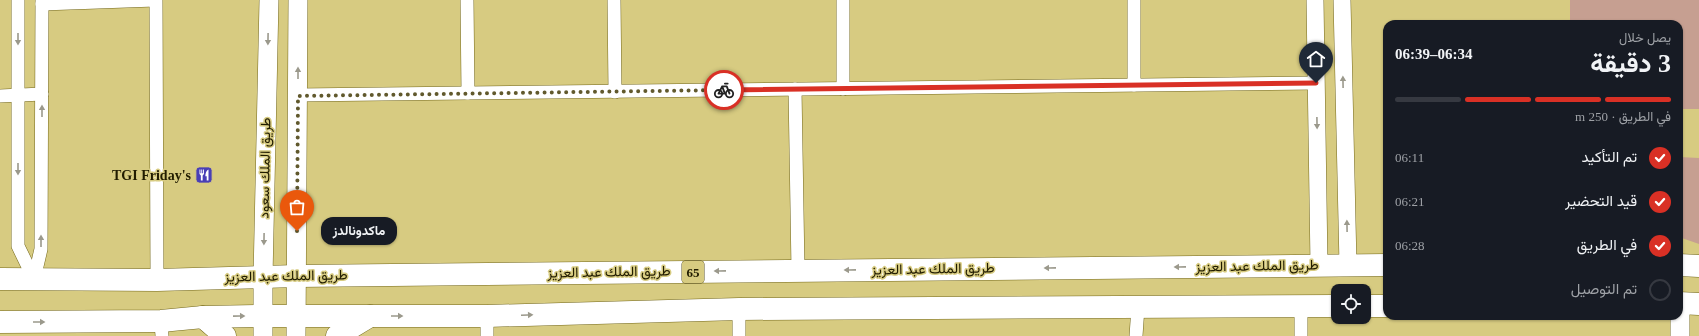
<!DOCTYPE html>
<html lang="ar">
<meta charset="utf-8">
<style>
:root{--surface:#171b24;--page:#20242c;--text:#f1f3f6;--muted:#9ea1a6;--line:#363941;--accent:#d93025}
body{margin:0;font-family:"Times New Roman",Vazirmatn,serif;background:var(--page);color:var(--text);direction:rtl;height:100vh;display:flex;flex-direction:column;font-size:15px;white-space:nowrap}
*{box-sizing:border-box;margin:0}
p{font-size:13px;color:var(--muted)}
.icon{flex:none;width:22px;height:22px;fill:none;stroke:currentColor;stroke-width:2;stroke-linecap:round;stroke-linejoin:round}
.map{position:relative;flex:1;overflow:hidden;direction:ltr}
.drawer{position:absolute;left:1383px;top:20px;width:300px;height:300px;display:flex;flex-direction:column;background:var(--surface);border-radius:12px;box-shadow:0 1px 3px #0004;direction:rtl}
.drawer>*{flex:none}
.buttons{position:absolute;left:1331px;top:284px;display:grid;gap:8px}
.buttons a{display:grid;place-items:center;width:40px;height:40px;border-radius:8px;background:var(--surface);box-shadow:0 1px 3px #0004;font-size:20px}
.pin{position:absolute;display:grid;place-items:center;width:34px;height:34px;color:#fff;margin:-41px -17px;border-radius:50% 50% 50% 0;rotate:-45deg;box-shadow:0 0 4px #0007}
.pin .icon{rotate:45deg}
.courier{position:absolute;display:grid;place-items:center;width:40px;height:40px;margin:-20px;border:3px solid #d93025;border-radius:50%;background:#fff;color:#222;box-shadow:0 1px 5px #0007}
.bubble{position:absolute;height:28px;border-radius:12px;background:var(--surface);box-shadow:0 1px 3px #0004;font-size:13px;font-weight:700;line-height:28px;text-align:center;direction:rtl}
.overview em{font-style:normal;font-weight:700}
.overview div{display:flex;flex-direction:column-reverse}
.overview{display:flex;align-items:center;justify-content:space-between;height:68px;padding:0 12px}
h1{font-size:26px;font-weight:700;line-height:30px}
.bar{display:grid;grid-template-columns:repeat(4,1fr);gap:6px 4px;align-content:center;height:48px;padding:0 12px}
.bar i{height:5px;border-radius:3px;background:var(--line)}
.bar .on{background:var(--accent)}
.bar p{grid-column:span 4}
ol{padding:0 12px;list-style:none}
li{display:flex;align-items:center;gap:12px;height:44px}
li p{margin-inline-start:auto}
li .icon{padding:4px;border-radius:50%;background:var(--accent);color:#fff;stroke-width:4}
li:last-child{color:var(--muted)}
li i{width:22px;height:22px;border:2px solid var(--line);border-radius:50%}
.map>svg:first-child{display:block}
.green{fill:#c69f91}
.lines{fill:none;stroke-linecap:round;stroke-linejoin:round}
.minor-casing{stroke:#74681b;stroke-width:14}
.tertiary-casing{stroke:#74681b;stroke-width:18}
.secondary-casing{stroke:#74681b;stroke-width:20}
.trunk-casing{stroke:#74681b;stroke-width:23}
.minor{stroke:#fff;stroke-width:13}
.tertiary{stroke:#fff;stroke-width:17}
.secondary{stroke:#fff;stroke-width:19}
.trunk{stroke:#fff;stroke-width:22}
.oneway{fill:#9b998c}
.done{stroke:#61592d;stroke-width:4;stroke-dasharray:0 7.2}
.route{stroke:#d93025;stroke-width:5}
.labels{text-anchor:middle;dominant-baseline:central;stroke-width:3;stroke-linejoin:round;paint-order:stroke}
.shield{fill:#d7cb81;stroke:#585027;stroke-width:1}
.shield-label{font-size:13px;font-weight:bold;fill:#211c00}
.street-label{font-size:14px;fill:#211c00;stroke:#d7cb81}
.poi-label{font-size:14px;font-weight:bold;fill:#211c00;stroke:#d7cb81;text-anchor:end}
</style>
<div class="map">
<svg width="1699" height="336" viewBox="0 0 1699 336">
<rect width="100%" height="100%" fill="#d7cb81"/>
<g class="green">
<polygon points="1570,0 1699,0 1699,109 1679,109 1679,24 1570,24"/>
<polygon points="1679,157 1699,158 1699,244 1679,237"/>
</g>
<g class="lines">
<g class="minor-casing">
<g id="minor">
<polyline points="18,0 18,246 34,279"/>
<polyline points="156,0 157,280"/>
<polyline points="467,0 468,93"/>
<polyline points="614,0 615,92"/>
<polyline points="843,0 843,89"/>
<polyline points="1134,0 1134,85"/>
<polyline points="42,4 155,0"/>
<polyline points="795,89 798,270"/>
<polyline points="298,95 1316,83"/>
<polyline points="0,96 42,94"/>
<polyline points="34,279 41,249 42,0"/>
<polyline points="1301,307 1301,336"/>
<polyline points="161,321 162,336"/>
<polyline points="487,336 487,316"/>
<polyline points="739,336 739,309"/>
<polyline points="1136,336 1138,307"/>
</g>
</g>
<g class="tertiary-casing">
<g id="tertiary">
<polyline points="1315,0 1319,265"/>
<polyline points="1342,0 1348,265"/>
</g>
</g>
<g class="secondary-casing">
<g id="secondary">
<polyline points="1680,303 1680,336"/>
<polyline points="263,336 263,277 269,0"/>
<polyline points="296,336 298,0"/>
</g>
</g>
<g class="trunk-casing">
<g id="trunk">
<polyline points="1679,265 1699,266"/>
<polyline points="0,279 157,280 297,276 1387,265"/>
<polyline points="1679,303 1699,304"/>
<polyline points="1364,306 1387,306"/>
<polyline points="203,317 225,336"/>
<polyline points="0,322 161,321 203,317 263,316 487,316 739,309 1338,306"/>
<polyline points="337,336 370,316"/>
</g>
</g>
<use href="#minor" class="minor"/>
<use href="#tertiary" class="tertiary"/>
<use href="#secondary" class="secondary"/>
<use href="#trunk" class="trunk"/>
</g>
<defs><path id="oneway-solid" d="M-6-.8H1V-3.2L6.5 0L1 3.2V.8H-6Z"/></defs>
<g class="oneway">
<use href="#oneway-solid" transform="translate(18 39) rotate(90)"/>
<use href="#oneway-solid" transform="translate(268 39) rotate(91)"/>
<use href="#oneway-solid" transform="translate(298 73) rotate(-90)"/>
<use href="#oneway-solid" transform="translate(1343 82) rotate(-91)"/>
<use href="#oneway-solid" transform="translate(42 111) rotate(-90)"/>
<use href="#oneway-solid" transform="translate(1317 123) rotate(89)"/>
<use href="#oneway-solid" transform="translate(18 169) rotate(90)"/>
<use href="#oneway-solid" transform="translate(1347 226) rotate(-91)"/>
<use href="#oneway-solid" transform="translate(264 239) rotate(91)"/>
<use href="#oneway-solid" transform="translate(41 241) rotate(-90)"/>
<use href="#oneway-solid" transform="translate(1180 267) rotate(179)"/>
<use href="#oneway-solid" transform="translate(1050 268) rotate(179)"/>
<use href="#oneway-solid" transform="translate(850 270) rotate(179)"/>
<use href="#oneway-solid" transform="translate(720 271) rotate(179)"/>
<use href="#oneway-solid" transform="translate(527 315) rotate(-2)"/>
<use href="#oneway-solid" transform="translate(239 316) rotate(-1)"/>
<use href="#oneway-solid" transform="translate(397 316)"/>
<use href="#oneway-solid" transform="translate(39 322)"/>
</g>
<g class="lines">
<polyline class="done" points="297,231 298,96 724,90"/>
<polyline class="route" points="724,90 1316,83"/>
</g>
<defs>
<g id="restaurant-square" transform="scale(0.9)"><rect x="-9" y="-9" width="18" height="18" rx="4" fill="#493fb6" stroke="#d7cb81"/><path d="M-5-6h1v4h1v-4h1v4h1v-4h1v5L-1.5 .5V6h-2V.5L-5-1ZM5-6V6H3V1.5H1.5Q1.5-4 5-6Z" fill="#fff"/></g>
</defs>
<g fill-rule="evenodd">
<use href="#restaurant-square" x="204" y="175"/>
</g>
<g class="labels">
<rect class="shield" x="682" y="261" width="22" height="22" rx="3"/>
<g class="shield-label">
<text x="693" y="272">65</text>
</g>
<g class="street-label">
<text transform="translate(265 168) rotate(-89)">طريق الملك سعود</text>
<text transform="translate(1257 266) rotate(-1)">طريق الملك عبد العزيز</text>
<text transform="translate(933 269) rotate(-1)">طريق الملك عبد العزيز</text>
<text transform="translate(609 272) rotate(-1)">طريق الملك عبد العزيز</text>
<text transform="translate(286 276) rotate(-1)">طريق الملك عبد العزيز</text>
</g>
<g class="poi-label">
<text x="191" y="175">TGI Friday's</text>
</g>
</g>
</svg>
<div class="buttons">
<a><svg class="icon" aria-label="locate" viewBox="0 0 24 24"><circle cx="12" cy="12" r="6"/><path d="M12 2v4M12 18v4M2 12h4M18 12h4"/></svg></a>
</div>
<div class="pin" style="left:297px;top:231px;background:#ea580c"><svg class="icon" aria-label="bag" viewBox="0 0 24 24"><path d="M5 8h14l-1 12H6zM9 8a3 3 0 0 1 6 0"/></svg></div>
<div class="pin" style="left:1316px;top:83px;background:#1f2937"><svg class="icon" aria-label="home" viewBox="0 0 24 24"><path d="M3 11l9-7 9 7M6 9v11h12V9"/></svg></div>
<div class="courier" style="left:724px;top:90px"><svg class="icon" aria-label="bike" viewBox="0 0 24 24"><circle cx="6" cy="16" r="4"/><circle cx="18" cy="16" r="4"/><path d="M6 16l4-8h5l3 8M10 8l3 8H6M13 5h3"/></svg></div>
<div class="bubble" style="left:321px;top:217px;width:76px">ماكدونالدز</div>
<section class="drawer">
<div class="overview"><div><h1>3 دقيقة</h1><p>يصل خلال</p></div><em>06:34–06:39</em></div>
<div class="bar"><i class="on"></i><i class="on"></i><i class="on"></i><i></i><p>في الطريق · 250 m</p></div>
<ol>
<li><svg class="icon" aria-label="check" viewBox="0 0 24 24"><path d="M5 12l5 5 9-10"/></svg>تم التأكيد<p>06:11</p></li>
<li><svg class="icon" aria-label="check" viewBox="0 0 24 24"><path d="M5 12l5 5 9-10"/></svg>قيد التحضير<p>06:21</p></li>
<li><svg class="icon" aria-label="check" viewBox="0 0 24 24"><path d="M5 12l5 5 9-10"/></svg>في الطريق<p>06:28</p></li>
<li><i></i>تم التوصيل</li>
</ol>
</section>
</div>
